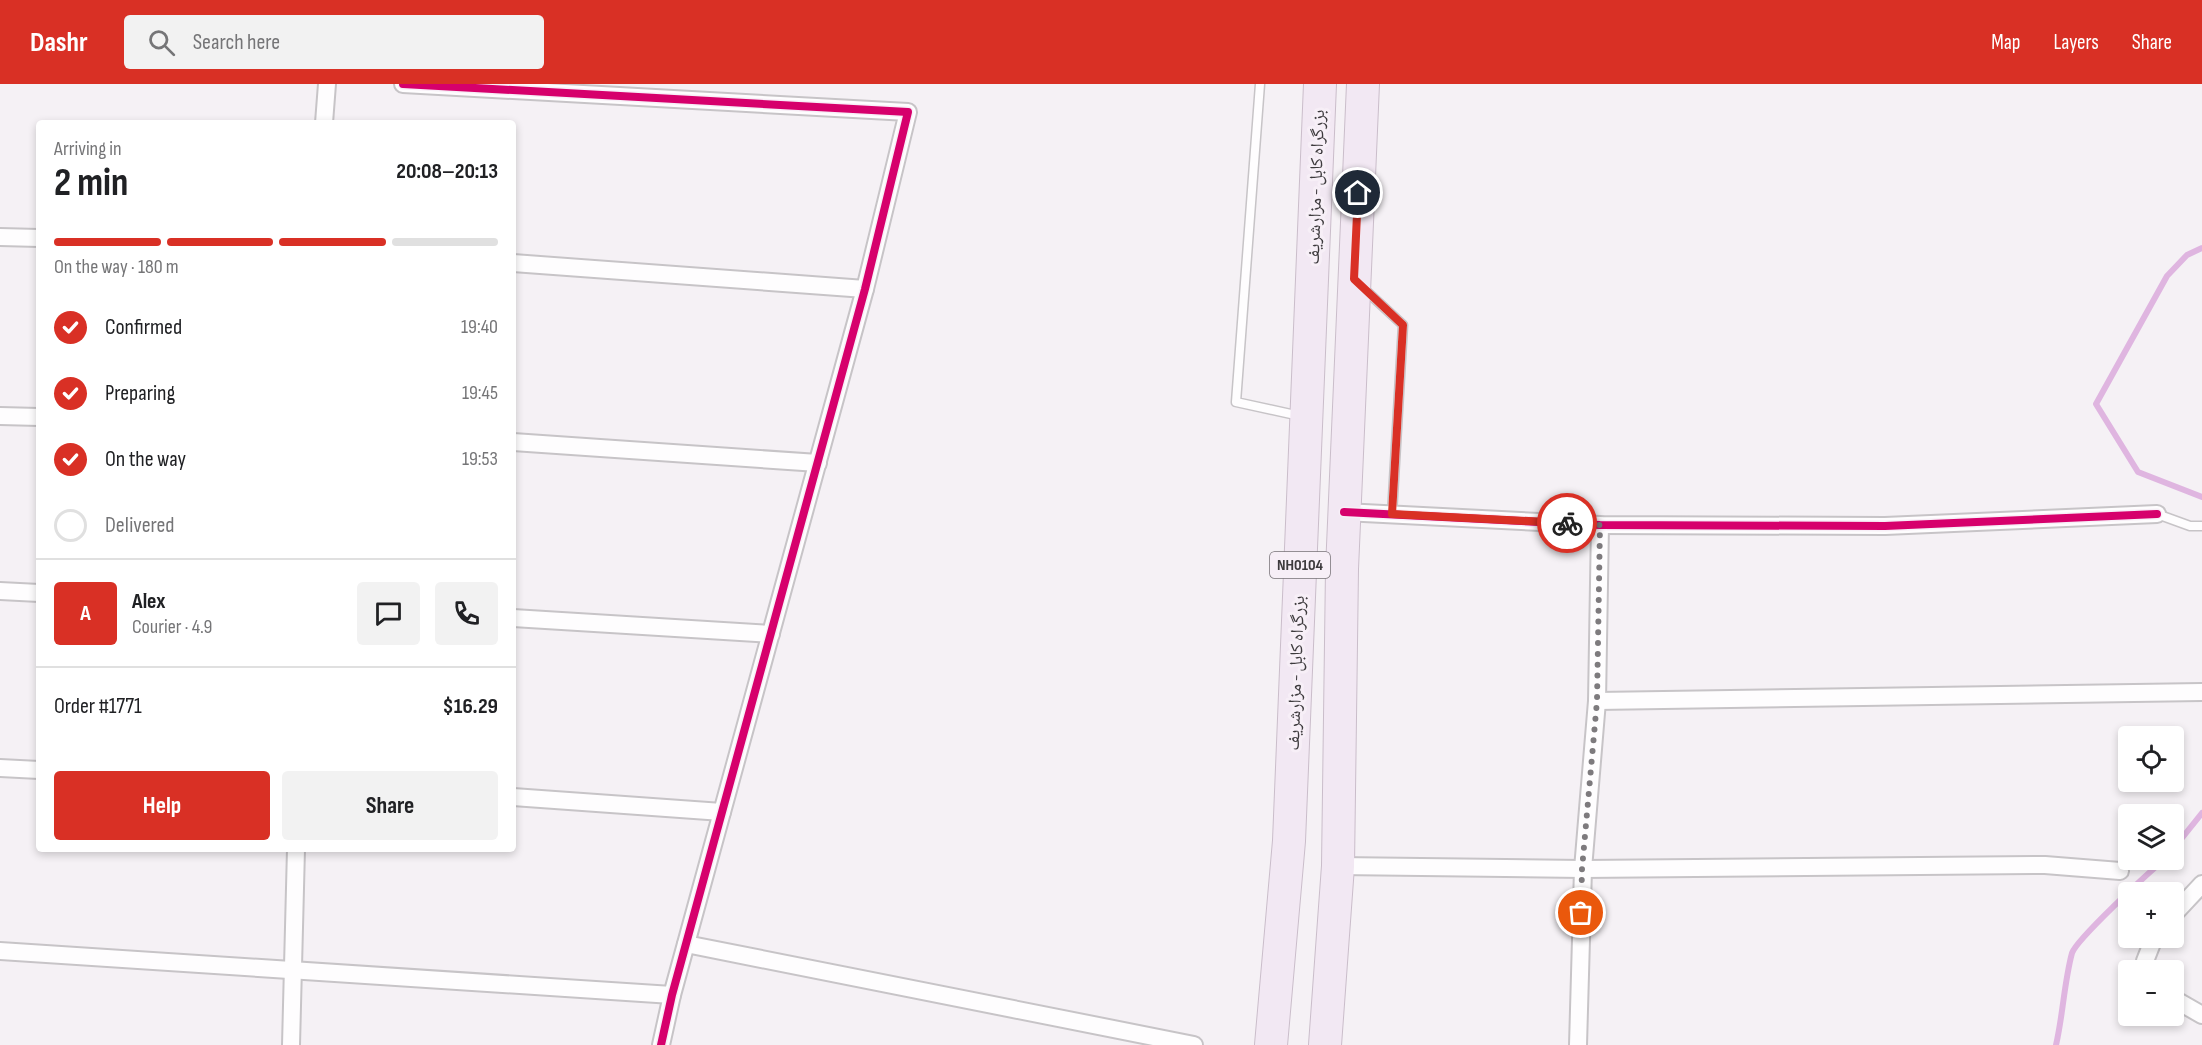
<!DOCTYPE html>
<meta charset="utf-8">
<style>
:root{--surface:#fff;--page:#f2f2f2;--text:#202124;--muted:#757577;--line:#e0e0e0;--accent:#d93025}
body{margin:0;font-family:"Sofia Sans Condensed","Noto Naskh Arabic",sans-serif;background:var(--page);color:var(--text);height:100vh;display:flex;flex-direction:column;font-size:22px;white-space:nowrap}
*{box-sizing:border-box;margin:0}
p{font-size:20px;color:var(--muted)}
.icon{flex:none;width:33px;height:33px;fill:none;stroke:currentColor;stroke-width:2;stroke-linecap:round;stroke-linejoin:round}
.map{position:relative;flex:1;overflow:hidden}
.side{position:absolute;left:36px;top:36px;width:480px;height:732px;display:flex;flex-direction:column;background:var(--surface);border-radius:6px;box-shadow:0 3px 9px #0003}
.side>*{flex:none}
.buttons{position:absolute;left:2118px;top:642px;display:grid;gap:12px}
.buttons a{display:grid;place-items:center;width:66px;height:66px;border-radius:6px;background:var(--surface);box-shadow:0 3px 9px #0003;font-size:30px}
.pin{position:absolute;display:grid;place-items:center;width:51px;height:51px;color:#fff;margin:-26px;border:3px solid #fff;border-radius:50%;box-shadow:0 2px 6px #0007}
.courier{position:absolute;display:grid;place-items:center;width:60px;height:60px;margin:-30px;border:4px solid #d93025;border-radius:50%;background:#fff;color:#222;box-shadow:0 2px 8px #0007}
.headline em{font-style:normal;font-weight:700}
.headline div{display:flex;flex-direction:column-reverse}
.headline{display:flex;align-items:center;justify-content:space-between;height:102px;padding:0 18px}
h1{font-size:39px;font-weight:700;line-height:45px}
.bar{display:grid;grid-template-columns:repeat(4,1fr);gap:9px 6px;align-content:center;height:72px;padding:0 18px}
.bar i{height:8px;border-radius:4px;background:var(--line)}
.bar .current{background:var(--accent)}
.bar p{grid-column:span 4}
.line{display:flex;align-items:center;gap:15px;padding:0 18px;border-top:2px solid var(--line)}
.line div{flex:1}
.round{display:grid;place-items:center;flex:none;width:63px;height:63px;border-radius:6px;background:var(--page)}
ol{padding:0 18px;list-style:none}
li{display:flex;align-items:center;gap:18px;height:66px}
li p{margin-inline-start:auto}
li .icon{padding:6px;border-radius:50%;background:var(--accent);color:#fff;stroke-width:4}
li:last-child{color:var(--muted)}
li i{width:33px;height:33px;border:3px solid var(--line);border-radius:50%}
.button{display:flex;gap:12px;margin-top:auto;padding:12px 18px}
.button a{flex:1;height:69px;border-radius:6px;background:var(--accent);color:#fff;font-size:24px;font-weight:700;line-height:69px;text-align:center}
.button a+a{background:var(--page);color:var(--text)}
header{display:flex;align-items:center;gap:36px;box-sizing:border-box;height:84px;padding:0 30px;background:var(--accent);color:#fff}
header strong{font-size:28px}
nav{display:flex;gap:33px;margin-inline-start:auto;font-size:21px}
.search{width:420px;height:54px;background:var(--page);display:flex;align-items:center;gap:15px;box-sizing:border-box;padding:0 21px;border-radius:6px;color:var(--muted);font-size:22px}
.map>svg:first-child{display:block}
.lines{fill:none;stroke-linecap:round;stroke-linejoin:round}
.stream{stroke:#dfb5e0;stroke-width:6}
.lane-casing{stroke:#c7c4c7;stroke-width:11}
.street-casing{stroke:#c7c4c7;stroke-width:20}
.highway-casing{stroke:#cabdca;stroke-width:34}
.lane{stroke:#fefdfe;stroke-width:8}
.street{stroke:#fefdfe;stroke-width:16}
.highway{stroke:#f2e8f3;stroke-width:32}
.cycleway-casing{stroke:#f7eff7;stroke-width:11}
.cycleway{stroke:#d6006c;stroke-width:8}
.done{stroke:#7d7a7d;stroke-width:6;stroke-dasharray:0 10.8}
.route{stroke:#d93025;stroke-width:8}
.labels{text-anchor:middle;dominant-baseline:central;stroke-width:6;stroke-linejoin:round;paint-order:stroke}
.shield{fill:#f7eff7;stroke:#757075;stroke-width:1.5}
.shield-label{font-size:16px;font-weight:bold;fill:#3d3a3d}
.street-label{font-size:18px;fill:#3d3a3d;stroke:#f7eff7}
</style>
<header>
<strong>Dashr</strong>
<div class="search"><svg class="icon" aria-label="search" viewBox="0 0 24 24"><circle cx="10" cy="10" r="6"/><path d="M15 15l6 6"/></svg>Search here</div>
<nav><a>Map</a><a>Layers</a><a>Share</a></nav>
</header>
<div class="map">
<svg width="2202" height="961" viewBox="0 0 2202 961">
<rect width="100%" height="100%" fill="#f5f1f5"/>
<g class="lines">
<g class="stream">
<polyline points="2202,164 2187,171 2167,192 2096,320 2138,388 2202,413"/>
<polyline points="2174,764 2202,729"/>
<path d="M2056,961C2063,931 2064,899 2072,869C2077,855 2148,789 2164,776"/>
</g>
<g class="lane-casing">
<g id="lane">
<polyline points="1260,0 1236,318 1300,332"/>
<polyline points="1362,203 1403,241 1392,430"/>
<polyline points="2157,430 2190,442 2202,442"/>
</g>
</g>
<g class="street-casing">
<g id="street">
<polyline points="403,0 908,28 865,205 672,911 661,961"/>
<polyline points="324,39 327,0"/>
<polyline points="0,153 39,154"/>
<polyline points="513,179 865,205"/>
<polyline points="0,332 39,333"/>
<polyline points="513,358 818,379"/>
<polyline points="1344,428 1600,441 1885,442 2157,430"/>
<polyline points="0,507 39,509"/>
<polyline points="513,534 771,550"/>
<polyline points="1597,617 2202,608"/>
<polyline points="0,684 39,686"/>
<polyline points="513,713 722,728"/>
<polyline points="1338,782 1583,785 2045,781 2120,787"/>
<polyline points="2174,830 2202,800"/>
<polyline points="686,860 1194,961"/>
<polyline points="0,867 672,911"/>
<polyline points="2144,886 2145,877 2154,854"/>
<polyline points="2174,915 2202,931"/>
<polyline points="291,961 296,765"/>
<polyline points="1578,961 1583,785 1597,617 1600,441"/>
</g>
</g>
<g class="highway-casing">
<g id="highway">
<polyline points="1271,961 1289,757 1320,0"/>
<polyline points="1325,961 1338,782 1342,485 1363,0"/>
</g>
</g>
<use href="#lane" class="lane"/>
<use href="#street" class="street"/>
<use href="#highway" class="highway"/>
<g class="cycleway-casing">
<g id="cycleway">
<polyline points="403,0 908,28 865,205 672,911 661,961"/>
<polyline points="1344,428 1600,441 1885,442 2157,430"/>
</g>
</g>
<use href="#cycleway" class="cycleway"/>
</g>
<g class="lines">
<polyline class="done" points="1567,439 1600,441 1597,617 1582,785 1581,829"/>
<polyline class="route" points="1358,109 1354,195 1403,241 1392,430 1567,439"/>
</g>
<g class="labels">
<rect class="shield" x="1270" y="468" width="60" height="26" rx="4.5"/>
<g class="shield-label">
<text x="1300" y="481">NH0104</text>
</g>
<g class="street-label">
<text transform="translate(1316 103) rotate(-88)">بزرگراه کابل - مزارشریف</text>
<text transform="translate(1296 589) rotate(-88)">بزرگراه کابل - مزارشریف</text>
</g>
</g>
</svg>
<div class="buttons">
<a><svg class="icon" aria-label="locate" viewBox="0 0 24 24"><circle cx="12" cy="12" r="6"/><path d="M12 2v4M12 18v4M2 12h4M18 12h4"/></svg></a>
<a><svg class="icon" aria-label="layers" viewBox="0 0 24 24"><path d="M12 4l9 5-9 5-9-5zM3 14l9 5 9-5"/></svg></a>
<a>+</a>
<a>−</a>
</div>
<div class="pin" style="left:1581px;top:829px;background:#ea580c"><svg class="icon" aria-label="bag" viewBox="0 0 24 24"><path d="M5 8h14l-1 12H6zM9 8a3 3 0 0 1 6 0"/></svg></div>
<div class="pin" style="left:1358px;top:109px;background:#1f2937"><svg class="icon" aria-label="home" viewBox="0 0 24 24"><path d="M3 11l9-7 9 7M6 9v11h12V9"/></svg></div>
<div class="courier" style="left:1567px;top:439px"><svg class="icon" aria-label="bike" viewBox="0 0 24 24"><circle cx="6" cy="16" r="4"/><circle cx="18" cy="16" r="4"/><path d="M6 16l4-8h5l3 8M10 8l3 8H6M13 5h3"/></svg></div>
<section class="side">
<div class="headline"><div><h1>2 min</h1><p>Arriving in</p></div><em>20:08–20:13</em></div>
<div class="bar"><i class="current"></i><i class="current"></i><i class="current"></i><i></i><p>On the way · 180 m</p></div>
<ol>
<li><svg class="icon" aria-label="check" viewBox="0 0 24 24"><path d="M5 12l5 5 9-10"/></svg>Confirmed<p>19:40</p></li>
<li><svg class="icon" aria-label="check" viewBox="0 0 24 24"><path d="M5 12l5 5 9-10"/></svg>Preparing<p>19:45</p></li>
<li><svg class="icon" aria-label="check" viewBox="0 0 24 24"><path d="M5 12l5 5 9-10"/></svg>On the way<p>19:53</p></li>
<li><i></i>Delivered</li>
</ol>
<div class="line" style="height:108px"><b class="round" style="background:var(--accent);color:#fff">A</b><div><b>Alex</b><p>Courier · 4.9</p></div><a class="round"><svg class="icon" aria-label="chat" viewBox="0 0 24 24"><path d="M4 5h16v11H9l-5 4z"/></svg></a><a class="round"><svg class="icon" aria-label="phone" viewBox="0 0 24 24"><path d="M5 4h4l2 5-3 2q2 4 5 5l2-3 5 2v4C11 20 4 13 5 4z"/></svg></a></div>
<div class="line" style="height:78px"><div>Order #1771</div><b>$16.29</b></div>
<div class="button"><a>Help</a><a>Share</a></div>
</section>
</div>
